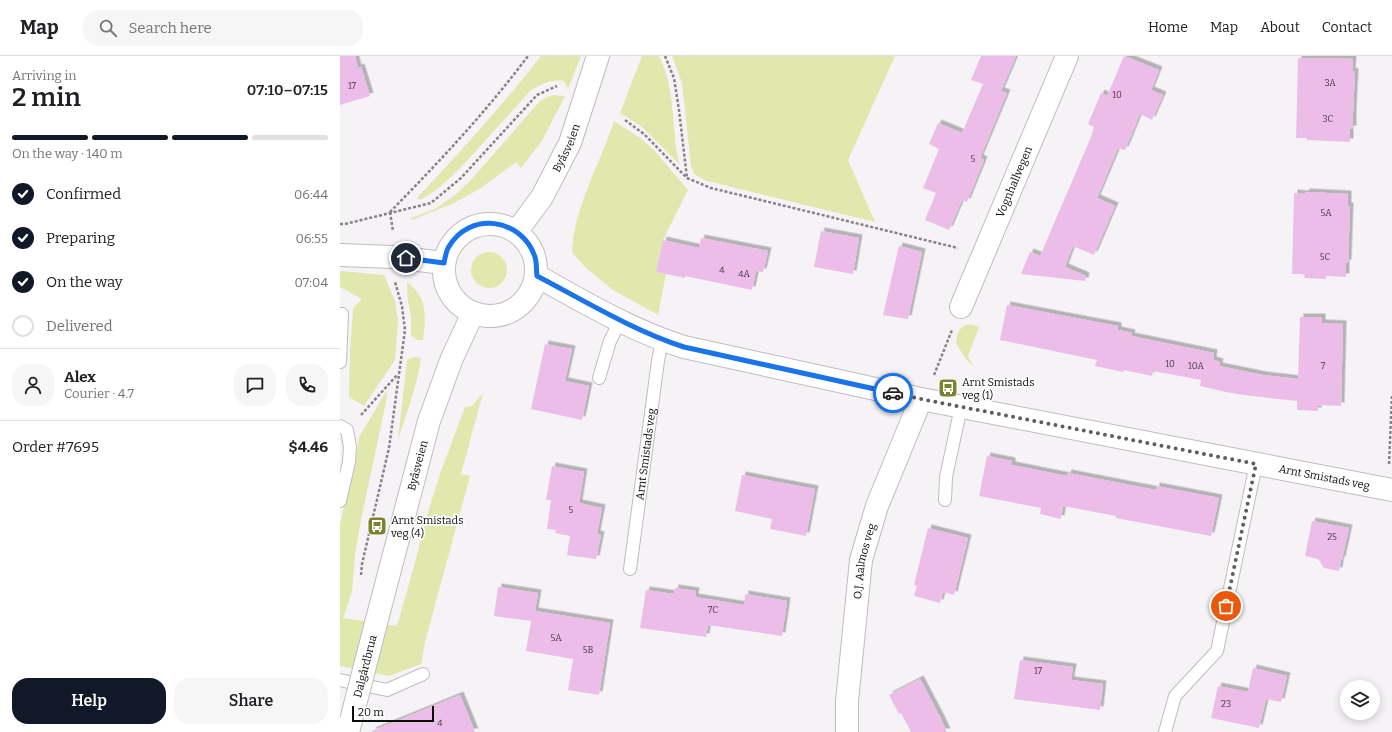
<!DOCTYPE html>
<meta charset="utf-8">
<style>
:root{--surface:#fff;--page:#f6f6f6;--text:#202124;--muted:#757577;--line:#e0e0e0;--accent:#111827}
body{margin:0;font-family:Bitter,serif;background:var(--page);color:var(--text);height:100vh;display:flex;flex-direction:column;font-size:15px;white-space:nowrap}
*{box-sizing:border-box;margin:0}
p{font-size:13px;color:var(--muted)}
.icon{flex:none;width:22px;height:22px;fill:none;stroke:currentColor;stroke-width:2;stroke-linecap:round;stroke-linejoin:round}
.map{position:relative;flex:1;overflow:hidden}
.sheet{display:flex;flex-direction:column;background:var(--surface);width:340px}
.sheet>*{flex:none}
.controls{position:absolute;left:1000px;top:624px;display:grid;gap:8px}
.controls a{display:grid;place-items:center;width:40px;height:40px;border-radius:50%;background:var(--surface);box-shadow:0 2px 10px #0003;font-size:20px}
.scale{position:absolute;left:12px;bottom:10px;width:82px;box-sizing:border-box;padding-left:4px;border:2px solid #0d0c0d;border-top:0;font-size:11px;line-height:14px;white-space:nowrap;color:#0d0c0d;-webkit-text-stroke:3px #fff;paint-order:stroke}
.pin{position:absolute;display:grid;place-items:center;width:34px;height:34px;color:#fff;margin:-17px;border:2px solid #fff;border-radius:50%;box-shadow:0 1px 4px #0007}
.courier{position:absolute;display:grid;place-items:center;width:40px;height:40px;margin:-20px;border:3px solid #1a73e8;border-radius:50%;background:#fff;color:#222;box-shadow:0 1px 5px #0007}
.headline em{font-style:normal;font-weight:600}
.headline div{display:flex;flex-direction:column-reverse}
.headline{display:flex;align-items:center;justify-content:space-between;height:68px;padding:0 12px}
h1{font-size:26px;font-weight:600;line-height:30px}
.bar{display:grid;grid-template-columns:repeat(4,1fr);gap:6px 4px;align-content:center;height:48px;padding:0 12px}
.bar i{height:5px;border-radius:3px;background:var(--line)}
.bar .current{background:var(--accent)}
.bar p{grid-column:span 4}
.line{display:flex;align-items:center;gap:10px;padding:0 12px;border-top:1px solid var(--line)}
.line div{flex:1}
.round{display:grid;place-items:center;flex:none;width:42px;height:42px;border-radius:16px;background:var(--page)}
ol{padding:0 12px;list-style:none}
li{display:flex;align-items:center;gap:12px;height:44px}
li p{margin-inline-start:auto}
li .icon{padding:4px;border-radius:50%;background:var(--accent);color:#fff;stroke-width:4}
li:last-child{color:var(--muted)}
li i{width:22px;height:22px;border:2px solid var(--line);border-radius:50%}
.primary-button{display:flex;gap:8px;margin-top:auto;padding:8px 12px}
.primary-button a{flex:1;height:46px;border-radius:16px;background:var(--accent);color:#fff;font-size:16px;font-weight:600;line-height:46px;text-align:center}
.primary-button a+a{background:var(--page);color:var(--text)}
header{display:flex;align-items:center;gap:24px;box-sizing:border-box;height:56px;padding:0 20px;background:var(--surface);border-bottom:1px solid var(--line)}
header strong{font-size:19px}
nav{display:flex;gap:22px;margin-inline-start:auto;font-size:14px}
.search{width:280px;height:36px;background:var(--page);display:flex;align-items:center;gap:10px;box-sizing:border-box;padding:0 14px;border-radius:16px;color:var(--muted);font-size:15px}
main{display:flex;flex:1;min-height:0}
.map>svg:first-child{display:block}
.green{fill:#e1e8ae}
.building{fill:#edbdea;filter:url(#shadow)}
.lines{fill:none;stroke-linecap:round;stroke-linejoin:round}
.service-casing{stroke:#c0bcbf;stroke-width:14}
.minor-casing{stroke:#c0bcbf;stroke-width:24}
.tertiary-casing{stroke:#c0bcbf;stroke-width:24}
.secondary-casing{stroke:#c0bcbf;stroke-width:24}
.path{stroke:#858385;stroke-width:2.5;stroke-dasharray:3 2;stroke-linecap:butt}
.service{stroke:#fff;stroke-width:12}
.minor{stroke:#fff;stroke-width:22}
.tertiary{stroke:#fff;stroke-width:22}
.secondary{stroke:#fff;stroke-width:22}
.secondary-bridge-casing{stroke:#c0bcbf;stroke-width:24;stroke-linecap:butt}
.secondary-bridge{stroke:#fff;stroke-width:22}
.done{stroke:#5f5d5f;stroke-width:4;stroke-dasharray:0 7.2}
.route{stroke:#1a73e8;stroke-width:5}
.labels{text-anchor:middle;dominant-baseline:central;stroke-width:3.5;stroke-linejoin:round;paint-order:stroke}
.number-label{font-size:9px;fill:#453844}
.street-label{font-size:11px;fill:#0d0c0d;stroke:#fff}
.poi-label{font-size:11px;fill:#0d0c0d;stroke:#fff;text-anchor:start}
</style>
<header>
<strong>Map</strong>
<div class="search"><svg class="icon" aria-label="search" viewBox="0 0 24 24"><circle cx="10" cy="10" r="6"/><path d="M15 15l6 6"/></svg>Search here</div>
<nav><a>Home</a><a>Map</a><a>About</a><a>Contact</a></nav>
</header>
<main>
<section class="sheet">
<div class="headline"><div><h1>2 min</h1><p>Arriving in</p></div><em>07:10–07:15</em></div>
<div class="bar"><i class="current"></i><i class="current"></i><i class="current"></i><i></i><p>On the way · 140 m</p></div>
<ol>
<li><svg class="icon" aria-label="check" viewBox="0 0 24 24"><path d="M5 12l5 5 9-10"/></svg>Confirmed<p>06:44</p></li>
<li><svg class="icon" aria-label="check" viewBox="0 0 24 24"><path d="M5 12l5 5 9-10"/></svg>Preparing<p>06:55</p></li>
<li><svg class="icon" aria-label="check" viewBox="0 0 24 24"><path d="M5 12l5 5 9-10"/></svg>On the way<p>07:04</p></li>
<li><i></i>Delivered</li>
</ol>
<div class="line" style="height:72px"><a class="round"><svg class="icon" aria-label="person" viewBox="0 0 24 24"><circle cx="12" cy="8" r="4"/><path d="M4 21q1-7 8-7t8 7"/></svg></a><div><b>Alex</b><p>Courier · 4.7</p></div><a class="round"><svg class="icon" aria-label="chat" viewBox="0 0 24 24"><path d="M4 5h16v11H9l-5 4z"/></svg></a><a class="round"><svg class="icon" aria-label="phone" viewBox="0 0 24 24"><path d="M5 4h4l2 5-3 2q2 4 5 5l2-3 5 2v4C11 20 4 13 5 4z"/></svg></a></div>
<div class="line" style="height:52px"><div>Order #7695</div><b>$4.46</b></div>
<div class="primary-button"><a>Help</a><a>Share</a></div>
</section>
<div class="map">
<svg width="1052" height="676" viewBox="0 0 1052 676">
<defs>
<filter id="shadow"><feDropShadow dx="3.5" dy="-3.5" stdDeviation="0" flood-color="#0004"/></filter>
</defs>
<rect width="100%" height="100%" fill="#f6f3f6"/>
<g class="green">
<path d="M201,0H241L228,33L224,25C211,23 201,28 190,35C175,52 159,69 144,86C124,108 106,130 80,144L77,142C120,96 162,50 201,0Z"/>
<path d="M302,0H319C332,25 332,53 335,80C335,89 338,99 339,108L302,71L280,57Z"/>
<polygon points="332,0 555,0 508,104 535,166 367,125 354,118 351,110 342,27"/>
<polygon points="213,39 225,40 202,85 181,112 176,106 141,132 114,147 72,164 71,162 95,153 115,139 131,124 199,46 207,41"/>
<path d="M274,65L300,82L314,94L348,134L323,184L316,216L326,218L318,259L273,234L246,212L232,196C234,150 260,109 274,65Z"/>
<circle cx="149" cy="214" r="18"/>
<polygon points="0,215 44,219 55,245 58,265 55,304 24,350 9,341 10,296 13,252 22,243 0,231"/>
<path d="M67,226C88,242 86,260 83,284H77L71,279V260L68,246Z"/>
<path d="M630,268L639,271L628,300L634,311L625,302L616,287C617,277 619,270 630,268Z"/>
<path d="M74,301L81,302C77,330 67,357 58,384L67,304Z"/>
<polygon points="47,334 47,341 21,464 15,499 12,536 3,562 57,570 73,514 88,456 101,415 125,351 132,350 143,337 121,418 130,420 85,586 81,608 49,620 0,610 0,469 9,428 16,404 19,381"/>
</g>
<g class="building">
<polygon points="0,0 15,0 18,12 21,11 30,40 0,49"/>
<polygon points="641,0 676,0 661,35 667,37 640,102 644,104 627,146 622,144 609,174 585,164 596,137 583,132 599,93 589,88 598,67 622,77 643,28 631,24"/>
<polygon points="784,0 819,14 811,34 823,39 812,64 800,58 785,94 778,92 757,142 775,150 754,199 733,190 725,211 746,220 745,225 681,218 690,196 700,200 751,81 754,71 748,68 761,37 767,40"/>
<polygon points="958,2 1013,3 1012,15 1015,16 1013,56 1013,73 1010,73 1010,86 967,84 967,82 956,82"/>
<polygon points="966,136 1008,138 1008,150 1010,150 1008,207 1006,207 1006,221 986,220 986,223 964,222 965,219 963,219 963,218 952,218 954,137 965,138"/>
<polygon points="481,175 519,182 513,218 474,211"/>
<polygon points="361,182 428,195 423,216 416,215 412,234 345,220 345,222 316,216 323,184 359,192"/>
<polygon points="559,190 582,196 568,263 543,259"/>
<polygon points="667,249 778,270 778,274 792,277 791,280 874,297 873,304 880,306 879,310 923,319 958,323 960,261 982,261 982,267 1003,268 1001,350 978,349 978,355 957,354 957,345 904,339 886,336 860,330 861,324 813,315 812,320 784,314 783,316 755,310 757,304 660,284"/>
<polygon points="205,288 232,293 225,325 249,330 242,364 191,353"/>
<polygon points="647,400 672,405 672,409 727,420 728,417 816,434 816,430 879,442 871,480 776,462 776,460 723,450 721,463 700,458 701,452 639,440"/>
<polygon points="212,410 244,416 239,447 262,452 257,478 261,479 256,503 227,499 230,480 215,477 216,474 207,473 211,444 206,444"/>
<polygon points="402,419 475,433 466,480 430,473 432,463 395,455"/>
<polygon points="972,465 1009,472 1002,504 1001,503 999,515 984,512 978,503 965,500"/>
<polygon points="588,472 628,482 614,539 603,536 600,547 574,540 577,530 574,529"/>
<polygon points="158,531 198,537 195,555 270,567 259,639 228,634 233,603 186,595 191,565 154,560"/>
<polygon points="335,532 356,535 355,541 404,549 405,538 447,545 442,580 368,569 366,581 300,572 306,534 334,538"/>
<polygon points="680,604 733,611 731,624 763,628 760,654 674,643"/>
<polygon points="913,612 947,620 941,646 926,643 919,672 871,662 878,630 908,636"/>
<polygon points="580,623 600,661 607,676 571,676 561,657 559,658 549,639"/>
<polygon points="120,639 135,676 32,676 32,675"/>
</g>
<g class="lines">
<g class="service-casing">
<g id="service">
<polyline points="0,306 2,258"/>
<polyline points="259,322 270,285 280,265"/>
<polyline points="0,370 7,374 10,391 9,406 0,445"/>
<polyline points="605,444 606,421 621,351"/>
<path id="s1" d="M290,513L318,305L322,284"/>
<polyline points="0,624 47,634 83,618"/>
<polyline points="825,676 835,640 877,595 916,408"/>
</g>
</g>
<g class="minor-casing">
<g id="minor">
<path id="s2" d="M621,251L727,0"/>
<path id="s3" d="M507,676V645L521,504L537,450L581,343"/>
</g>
</g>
<g class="tertiary-casing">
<g id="tertiary">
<polyline points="0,199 53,201 104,207"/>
<path id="s4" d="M197,220C244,246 292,275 344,291L581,343L1052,434"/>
</g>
</g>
<g class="secondary-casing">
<g id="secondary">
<circle cx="150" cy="214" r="46"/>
<path id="s5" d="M177,175L202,141L230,87L258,0"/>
<path id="s6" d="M36,567L89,365L112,302L133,257"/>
</g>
</g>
<g class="path">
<polyline points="325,0 334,22 339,54 347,122"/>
<polyline points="285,64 304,78 347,122 371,132 618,192"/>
<polyline points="50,156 53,175"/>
<path d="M50,156C99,106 146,56 188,0"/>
<polyline points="0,168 5,168 91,147 121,122 197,39 217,30"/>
<polyline points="594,319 612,274"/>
<polyline points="21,359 58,318"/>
<polyline points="1049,408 1052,340"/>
<polyline points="21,519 22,508 49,392 65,274 62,250 55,226"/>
</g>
<use href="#service" class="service"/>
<use href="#minor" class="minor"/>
<use href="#tertiary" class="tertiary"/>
<use href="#secondary" class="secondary"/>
<g class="secondary-bridge-casing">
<g id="secondary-bridge">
<path id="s7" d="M8,676L36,567"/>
</g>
</g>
<use href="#secondary-bridge" class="secondary-bridge"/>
</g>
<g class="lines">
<polyline class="done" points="553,337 581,343 916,408 886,550"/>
<path class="route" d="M66,202L104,207C105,202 106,196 108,192C129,154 182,162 195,201C197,207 196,214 197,220C245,245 292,274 344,291L553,337"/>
</g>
<defs>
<g id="bus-square" transform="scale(1)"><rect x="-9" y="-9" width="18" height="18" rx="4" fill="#7c822d" stroke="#fff"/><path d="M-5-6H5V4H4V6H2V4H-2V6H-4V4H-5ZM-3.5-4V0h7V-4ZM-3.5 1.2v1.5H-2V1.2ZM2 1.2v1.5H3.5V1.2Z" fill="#fff"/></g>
</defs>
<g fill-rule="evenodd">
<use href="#bus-square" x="608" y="332"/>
<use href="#bus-square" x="37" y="470"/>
</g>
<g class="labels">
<g class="number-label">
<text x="990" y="27">3A</text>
<text x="12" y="30">17</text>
<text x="777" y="39">10</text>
<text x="988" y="63">3C</text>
<text x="633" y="103">5</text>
<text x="986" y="157">5A</text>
<text x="985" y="201">5C</text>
<text x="382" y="214">4</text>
<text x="404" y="218">4A</text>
<text x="830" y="308">10</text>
<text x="856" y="310">10A</text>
<text x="983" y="310">7</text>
<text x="231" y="454">5</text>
<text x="992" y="481">25</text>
<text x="373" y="554">7C</text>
<text x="216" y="582">5A</text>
<text x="248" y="594">5B</text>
<text x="698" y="615">17</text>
<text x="886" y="648">23</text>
<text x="100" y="667">4</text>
</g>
<g class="street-label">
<text stroke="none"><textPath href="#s5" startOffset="97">Byåsveien</textPath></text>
<text stroke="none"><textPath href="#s2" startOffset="136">Vognhallvegen</textPath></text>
<text stroke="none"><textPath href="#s1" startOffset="116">Arnt Smistads veg</textPath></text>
<text stroke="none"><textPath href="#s6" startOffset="163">Byåsveien</textPath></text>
<text stroke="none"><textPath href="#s4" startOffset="817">Arnt Smistads veg</textPath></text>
<text stroke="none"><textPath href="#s3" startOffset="172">O.J. Aalmos veg</textPath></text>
<text stroke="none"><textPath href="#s7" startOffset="68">Dalgårdbrua</textPath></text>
</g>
<g class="poi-label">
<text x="622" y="326">Arnt Smistads<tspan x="622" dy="13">veg (1)</tspan></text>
<text x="51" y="464">Arnt Smistads<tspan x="51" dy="13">veg (4)</tspan></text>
</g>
</g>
</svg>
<div class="controls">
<a><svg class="icon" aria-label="layers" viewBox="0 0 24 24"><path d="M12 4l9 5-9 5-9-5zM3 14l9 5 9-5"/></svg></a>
</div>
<div class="scale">20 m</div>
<div class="pin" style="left:886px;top:550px;background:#ea580c"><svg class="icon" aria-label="bag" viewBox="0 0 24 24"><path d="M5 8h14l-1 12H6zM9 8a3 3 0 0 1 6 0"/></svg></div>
<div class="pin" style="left:66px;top:202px;background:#1f2937"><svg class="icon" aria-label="home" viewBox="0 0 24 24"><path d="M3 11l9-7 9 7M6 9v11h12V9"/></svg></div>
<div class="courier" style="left:553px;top:337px"><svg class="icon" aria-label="car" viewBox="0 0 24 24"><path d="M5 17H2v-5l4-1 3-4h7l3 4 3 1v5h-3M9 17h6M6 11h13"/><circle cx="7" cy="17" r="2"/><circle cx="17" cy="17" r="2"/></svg></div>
</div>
</main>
